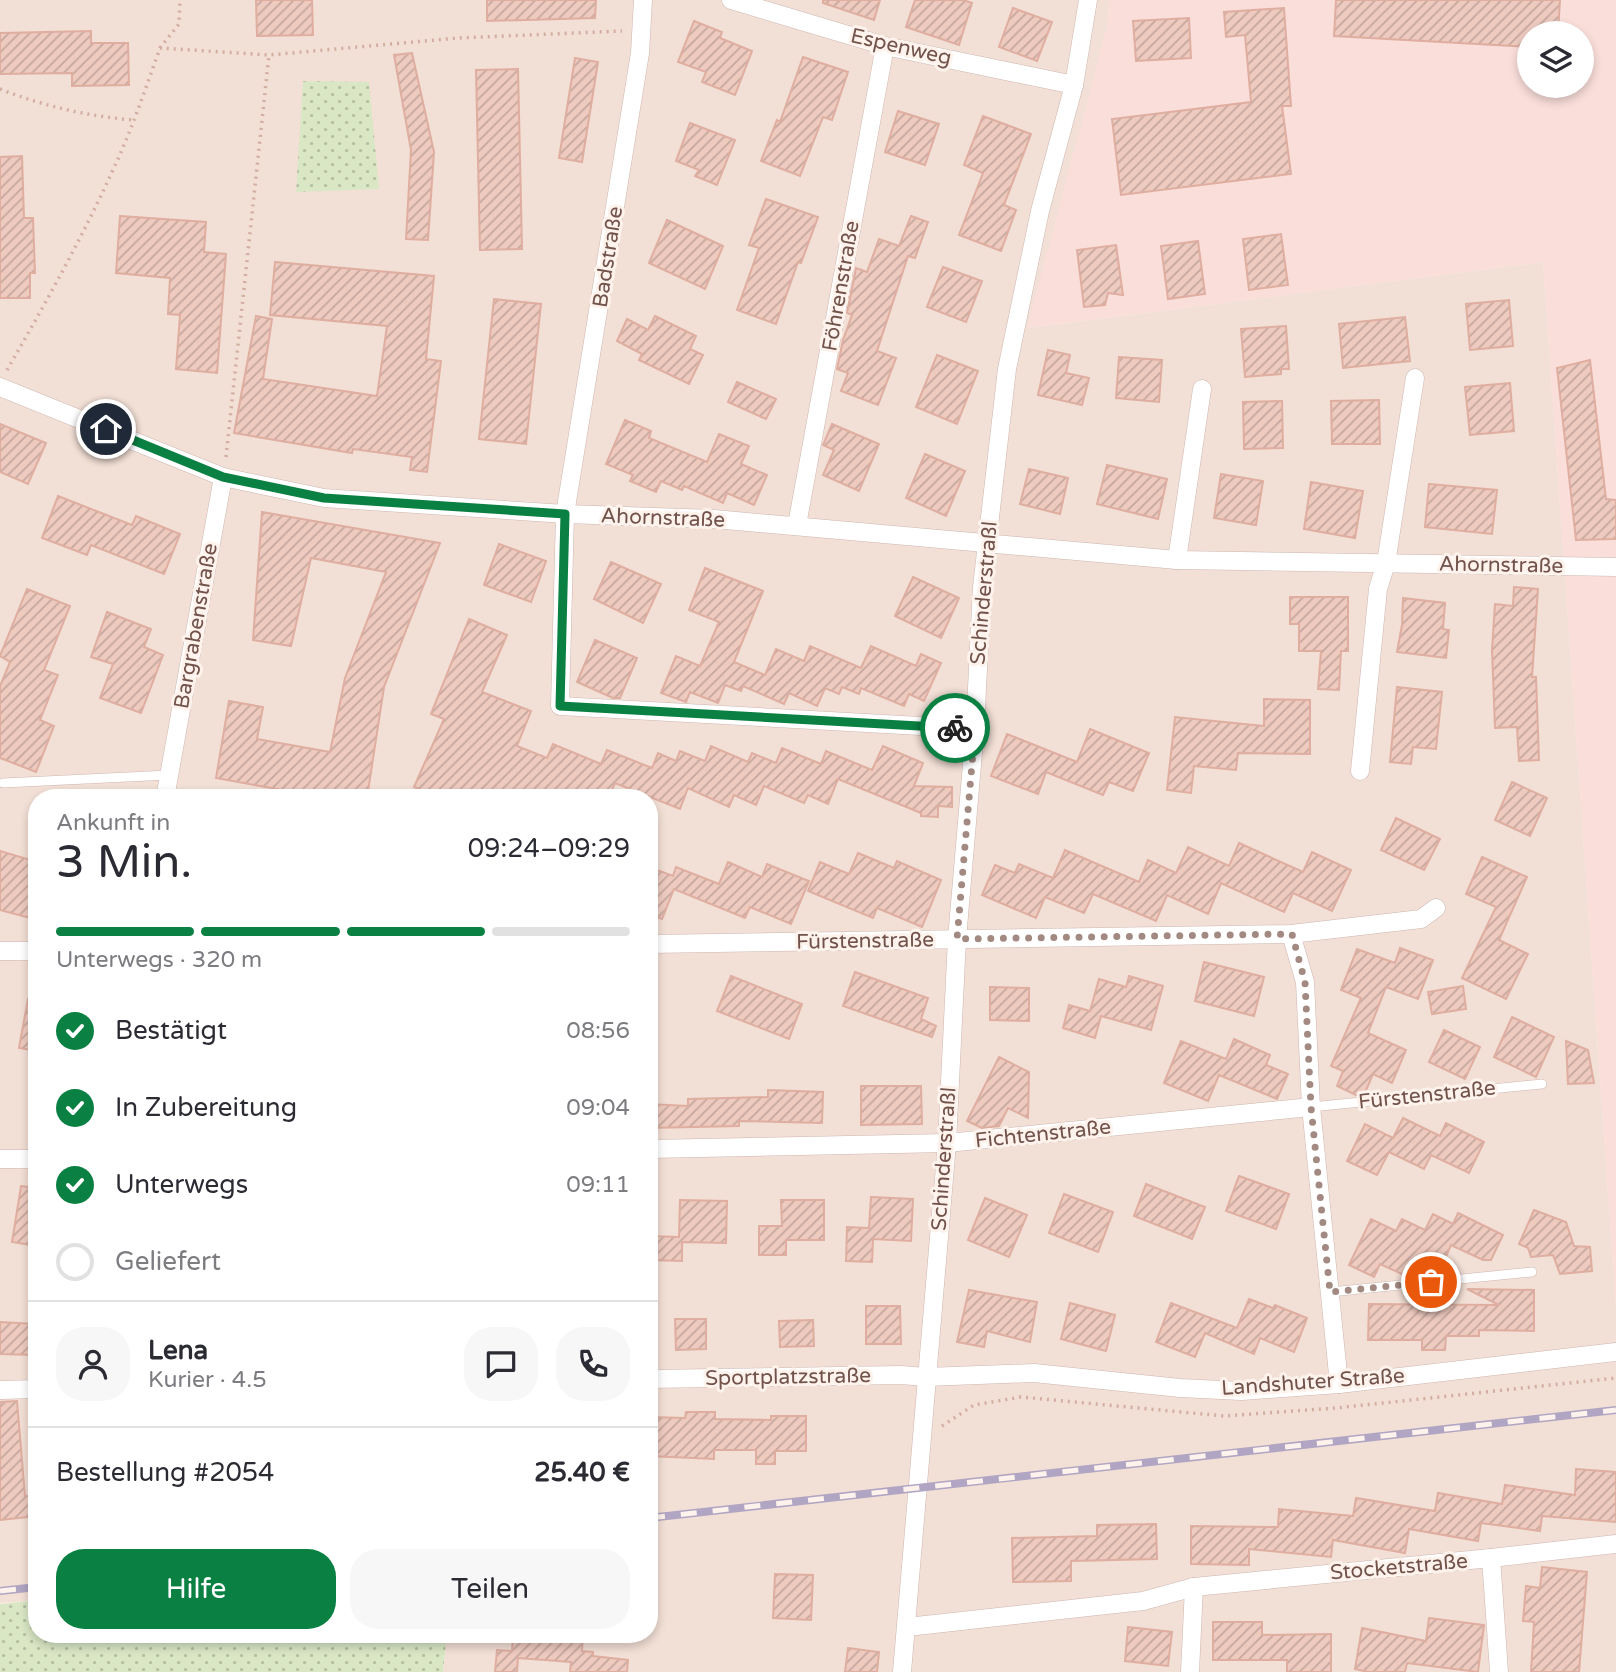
<!DOCTYPE html>
<html lang="de">
<meta charset="utf-8">
<style>
:root{--surface:#fff;--page:#f7f7f7;--text:#2b2b33;--muted:#7c7c81;--line:#e1e1e2;--accent:#0b8043}
body{margin:0;font-family:"Varela Round",sans-serif;background:var(--page);color:var(--text);height:100vh;display:flex;flex-direction:column;font-size:26px;white-space:nowrap}
*{box-sizing:border-box;margin:0}
p{font-size:23px;color:var(--muted)}
.icon{flex:none;width:38px;height:38px;fill:none;stroke:currentColor;stroke-width:2;stroke-linecap:round;stroke-linejoin:round}
.map{position:relative;flex:1;overflow:hidden}
.sheet{position:absolute;left:28px;top:789px;width:630px;height:854px;display:flex;flex-direction:column;background:var(--surface);border-radius:28px;box-shadow:0 4px 10px #0003}
.sheet>*{flex:none}
.fabs{position:absolute;left:1517px;top:21px;display:grid;gap:14px}
.fabs a{display:grid;place-items:center;width:77px;height:77px;border-radius:50%;background:var(--surface);box-shadow:0 4px 10px #0003;font-size:35px}
.pin{position:absolute;display:grid;place-items:center;width:60px;height:60px;color:#fff;margin:-30px;border:4px solid #fff;border-radius:50%;box-shadow:0 2px 7px #0007}
.courier{position:absolute;display:grid;place-items:center;width:70px;height:70px;margin:-35px;border:5px solid #0b8043;border-radius:50%;background:#fff;color:#222;box-shadow:0 2px 9px #0007}
.summary em{font-style:normal;font-weight:600}
.summary div{display:flex;flex-direction:column-reverse}
.summary{display:flex;align-items:center;justify-content:space-between;height:119px;padding:0 28px}
h1{font-size:46px;font-weight:600;line-height:52px}
.bar{display:grid;grid-template-columns:repeat(4,1fr);gap:10px 7px;align-content:center;height:84px;padding:0 28px}
.bar i{height:9px;border-radius:5px;background:var(--line)}
.bar .current{background:var(--accent)}
.bar p{grid-column:span 4}
.line{display:flex;align-items:center;gap:18px;padding:0 28px;border-top:2px solid var(--line)}
.line div{flex:1}
.round{display:grid;place-items:center;flex:none;width:74px;height:74px;border-radius:28px;background:var(--page)}
ol{padding:0 28px;list-style:none}
li{display:flex;align-items:center;gap:21px;height:77px}
li p{margin-inline-start:auto}
li .icon{padding:7px;border-radius:50%;background:var(--accent);color:#fff;stroke-width:4}
li:last-child{color:var(--muted)}
li i{width:38px;height:38px;border:4px solid var(--line);border-radius:50%}
.action{display:flex;gap:14px;margin-top:auto;padding:14px 28px}
.action a{flex:1;height:80px;border-radius:28px;background:var(--accent);color:#fff;font-size:28px;font-weight:600;line-height:80px;text-align:center}
.action a+a{background:var(--page);color:var(--text)}
.map>svg:first-child{display:block}
.residential{fill:#f2dfd5}
.commercial{fill:#fadeda;fill-rule:evenodd}
.grass{fill:url(#grass-dots)}
.building{fill:url(#building-hatch);stroke:#dfaea1;stroke-width:2}
.lines{fill:none;stroke-linecap:round;stroke-linejoin:round}
.service-casing{stroke:#ceb7b0;stroke-width:10}
.minor-casing{stroke:#ceb7b0;stroke-width:19}
.path{stroke:#d3ada2;stroke-width:3.5;stroke-dasharray:2 5;stroke-linecap:butt}
.service{stroke:#fff;stroke-width:9}
.minor{stroke:#fff;stroke-width:18}
.rail-casing{stroke:#b0a5c3;stroke-width:8}
.rail{stroke:#fef3ec;stroke-width:5;stroke-dasharray:16;stroke-linecap:butt}
.done{stroke:#a28a82;stroke-width:7;stroke-dasharray:0 12.6}
.route{stroke:#0b8043;stroke-width:9}
.labels{text-anchor:middle;dominant-baseline:central;stroke-width:6;stroke-linejoin:round;paint-order:stroke}
.street-label{font-size:21px;fill:#72534c;stroke:#fef3ec}
</style>
<div class="map">
<svg width="1616" height="1672" viewBox="0 0 1616 1672">
<defs>
<pattern id="grass-dots" width="8" height="8" patternUnits="userSpaceOnUse" patternTransform="scale(1.75)"><rect width="8" height="8" fill="#d9e7c5"/><path d="M2 2h.1M6 6h.1" fill="none" stroke="#b4bea2" stroke-width="1.8" stroke-linecap="round"/></pattern>
<pattern id="building-hatch" width="6" height="6" patternUnits="userSpaceOnUse" patternTransform="scale(1.75)"><rect width="6" height="6" fill="#eecabf"/><path d="M-1 1l2-2M0 6l6-6M5 7l2-2" fill="none" stroke="#c5a79d"/></pattern>
</defs>
<rect width="100%" height="100%" fill="#fbefe6"/>
<polygon class="residential" points="0,0 1109,0 1108,23 1028,328 1543,262 1616,1309 1616,1672 443,1672 447,1635 649,1634 649,798 37,798 37,1600 0,1603"/>
<path class="commercial" d="M1109,0H1616V1309L1543,262L1027,328L1108,23ZM1530,33H1582V86H1530Z"/>
<g class="grass">
<polygon points="303,81 369,82 379,189 296,192"/>
<polygon points="37,1600 37,1634 447,1635 443,1672 0,1672 0,1604"/>
</g>
<g class="building">
<polygon points="256,0 312,0 313,35 257,36"/>
<polygon points="487,0 596,0 595,18 487,21"/>
<polygon points="823,0 880,0 874,20 823,3"/>
<polygon points="915,0 963,0 972,3 959,45 906,27"/>
<polygon points="1336,0 1560,0 1558,33 1530,33 1530,47 1334,36"/>
<polygon points="1013,8 1052,22 1037,61 999,47"/>
<polygon points="1284,8 1291,106 1282,106 1291,174 1121,195 1112,119 1251,102 1245,35 1226,37 1224,12"/>
<polygon points="1189,18 1191,58 1136,61 1133,21"/>
<polygon points="694,21 722,32 720,38 752,51 735,95 702,82 706,72 678,62"/>
<polygon points="91,31 91,43 128,43 129,85 72,86 72,73 0,74 0,33"/>
<polygon points="412,53 434,152 428,240 406,239 411,150 394,55"/>
<polygon points="803,57 848,72 832,120 823,117 800,176 761,161 777,120 780,122"/>
<polygon points="575,58 598,62 582,162 559,158"/>
<polygon points="518,69 522,249 480,250 476,70"/>
<polygon points="898,111 939,124 925,165 885,152"/>
<polygon points="983,116 1031,134 1004,205 1016,210 1001,251 959,235 983,173 964,165"/>
<polygon points="690,123 735,140 717,185 695,176 699,170 676,161"/>
<polygon points="22,156 24,218 33,218 35,273 30,273 30,298 0,298 0,157"/>
<polygon points="766,199 818,217 801,263 798,262 776,324 737,310 759,248 749,245"/>
<polygon points="120,216 206,222 204,252 226,254 217,373 176,369 180,315 168,314 170,278 116,273"/>
<polygon points="911,216 928,222 915,258 908,256 877,351 896,358 878,405 841,391 848,373 837,369 843,340 852,315 847,313 856,268 867,272 879,239 899,246"/>
<polygon points="667,220 723,246 705,289 649,263"/>
<polygon points="1281,234 1288,285 1249,290 1243,239"/>
<polygon points="1198,241 1205,294 1168,299 1161,246"/>
<polygon points="1116,245 1123,295 1108,293 1105,305 1084,307 1077,250"/>
<polygon points="275,262 434,276 426,359 441,361 427,472 410,470 412,457 353,449 352,453 234,433 256,316 272,319 263,379 377,396 387,326 270,315"/>
<polygon points="943,267 982,281 966,322 927,307"/>
<polygon points="494,299 541,304 526,444 479,439"/>
<polygon points="1509,300 1513,346 1470,350 1466,304"/>
<polygon points="655,316 696,336 690,349 703,355 689,384 639,360 642,354 617,341 627,319 648,330"/>
<polygon points="1405,317 1410,361 1343,368 1339,324"/>
<polygon points="1286,326 1289,369 1281,369 1281,374 1245,377 1241,329"/>
<polygon points="1048,350 1070,355 1066,373 1089,378 1082,405 1038,395"/>
<polygon points="937,355 978,371 957,424 916,407"/>
<polygon points="1119,357 1162,360 1159,402 1116,398"/>
<polygon points="1590,360 1606,499 1616,500 1616,539 1576,540 1557,368"/>
<polygon points="737,382 776,399 766,419 728,402"/>
<polygon points="1510,383 1514,431 1470,435 1465,387"/>
<polygon points="1379,400 1380,444 1332,444 1331,401"/>
<polygon points="1282,401 1283,448 1244,449 1243,402"/>
<polygon points="625,420 651,431 649,438 707,462 719,434 749,446 741,464 767,475 754,505 727,493 723,503 684,486 682,490 661,481 656,492 630,481 633,475 606,464"/>
<polygon points="0,424 46,443 28,484 0,472"/>
<polygon points="832,424 879,444 859,491 823,475 834,450 823,445"/>
<polygon points="925,454 965,471 946,516 906,498"/>
<polygon points="1107,465 1167,479 1158,519 1097,504"/>
<polygon points="1029,469 1068,478 1060,514 1020,504"/>
<polygon points="1221,474 1263,481 1256,525 1214,518"/>
<polygon points="1311,482 1363,491 1355,538 1304,529"/>
<polygon points="1429,484 1497,490 1492,534 1425,527"/>
<polygon points="58,496 132,525 136,516 180,534 164,574 91,545 87,555 42,538"/>
<polygon points="262,512 440,543 384,687 367,798 288,791 216,778 229,701 263,707 257,739 330,752 345,678 386,572 311,558 291,646 253,640"/>
<polygon points="499,544 546,561 531,602 484,585"/>
<polygon points="611,562 661,584 643,623 594,599"/>
<polygon points="705,568 763,591 734,662 765,675 776,649 804,661 810,646 861,668 871,646 916,666 921,654 941,663 924,701 909,694 904,706 861,688 859,694 842,687 839,694 825,688 817,706 789,693 784,704 743,686 741,691 725,685 718,703 690,692 686,702 661,693 676,656 700,666 719,622 689,610"/>
<polygon points="913,577 959,598 941,638 895,616"/>
<polygon points="1514,587 1538,589 1532,677 1536,677 1539,760 1519,761 1517,727 1495,728 1492,650 1495,604 1513,606"/>
<polygon points="27,589 70,606 44,670 58,675 40,720 54,726 36,772 0,758 0,686 10,662 0,656"/>
<polygon points="1290,597 1348,597 1348,651 1341,651 1339,690 1318,689 1321,651 1299,651 1299,624 1290,624"/>
<polygon points="1403,598 1445,603 1443,629 1449,630 1446,658 1397,652 1402,625"/>
<polygon points="107,612 151,629 144,647 163,655 141,713 100,698 113,664 91,657"/>
<polygon points="469,619 507,635 482,692 531,711 517,746 547,758 553,744 601,764 607,750 652,768 658,753 676,761 680,751 705,761 711,746 748,762 752,753 776,763 782,748 821,764 826,751 872,770 883,746 923,763 914,786 952,787 952,807 938,806 938,817 921,816 921,813 838,779 828,804 808,795 804,803 764,786 756,805 734,795 729,807 688,788 680,809 615,783 609,798 439,798 414,787 444,719 431,714"/>
<polygon points="595,640 637,658 620,698 613,698 577,682"/>
<polygon points="1397,687 1442,692 1436,749 1413,747 1411,764 1390,762"/>
<polygon points="1264,699 1310,700 1310,754 1238,753 1236,770 1194,766 1191,793 1167,790 1175,717 1264,726"/>
<polygon points="1090,729 1149,753 1133,791 1109,782 1103,795 1046,772 1038,794 991,776 1007,734 1077,762"/>
<polygon points="1512,782 1547,798 1530,836 1495,820"/>
<polygon points="1396,818 1440,839 1424,870 1381,850"/>
<polygon points="1239,843 1303,872 1312,852 1351,870 1332,911 1293,893 1284,912 1221,883 1208,914 1167,895 1156,921 1093,894 1084,913 1045,897 1036,918 982,895 995,865 1015,873 1019,864 1053,878 1065,850 1139,882 1148,860 1176,873 1188,847 1229,866"/>
<polygon points="0,851 37,862 37,910 34,919 0,910"/>
<polygon points="858,853 894,868 897,861 941,880 922,927 877,908 873,918 808,891 820,862 849,874"/>
<polygon points="1482,857 1527,877 1499,940 1528,954 1506,999 1462,978 1496,907 1466,894"/>
<polygon points="728,862 762,877 767,864 809,881 791,924 750,907 745,918 674,889 662,919 649,914 649,867 673,876 676,867 719,884"/>
<polygon points="1400,948 1433,960 1418,999 1386,987 1368,1033 1406,1050 1392,1083 1373,1074 1364,1095 1356,1095 1337,1086 1343,1071 1331,1066 1361,998 1341,990 1357,949 1395,963"/>
<polygon points="1204,962 1264,977 1254,1016 1195,1001"/>
<polygon points="855,972 928,998 921,1019 936,1026 932,1037 843,1006"/>
<polygon points="731,976 802,1004 789,1039 717,1011"/>
<polygon points="1129,976 1163,986 1151,1030 1101,1016 1095,1038 1063,1028 1069,1005 1090,1011 1099,979 1126,987"/>
<polygon points="1463,986 1466,1009 1432,1014 1428,992"/>
<polygon points="990,987 1029,988 1029,1021 990,1020"/>
<polygon points="28,999 37,1000 37,1051 19,1048"/>
<polygon points="1512,1017 1554,1037 1536,1077 1494,1057"/>
<polygon points="1444,1030 1480,1047 1465,1079 1429,1062"/>
<polygon points="1234,1039 1270,1055 1266,1065 1288,1074 1277,1099 1219,1075 1208,1101 1164,1083 1181,1041 1226,1059"/>
<polygon points="1566,1041 1588,1050 1594,1083 1568,1084"/>
<polygon points="999,1057 1029,1072 1028,1118 1008,1108 999,1126 982,1128 967,1121"/>
<polygon points="861,1086 921,1086 922,1124 861,1125"/>
<polygon points="768,1090 823,1092 822,1123 739,1121 739,1126 649,1128 649,1104 688,1106 688,1099 768,1097"/>
<polygon points="1403,1118 1440,1136 1446,1123 1484,1142 1469,1173 1431,1155 1424,1169 1389,1152 1377,1175 1347,1161 1365,1124 1393,1138"/>
<polygon points="1239,1176 1289,1194 1276,1229 1226,1211"/>
<polygon points="1146,1184 1205,1207 1192,1239 1134,1216"/>
<polygon points="21,1186 37,1188 37,1246 12,1242"/>
<polygon points="1064,1194 1113,1212 1098,1252 1049,1233"/>
<polygon points="871,1197 913,1199 911,1241 873,1239 872,1262 846,1261 847,1227 869,1228"/>
<polygon points="985,1198 1027,1215 1009,1257 968,1240"/>
<polygon points="680,1200 727,1201 726,1243 682,1242 682,1261 650,1260 650,1236 679,1237"/>
<polygon points="781,1200 824,1200 824,1240 786,1240 786,1255 759,1255 759,1226 782,1226"/>
<polygon points="1534,1210 1566,1222 1574,1246 1590,1247 1592,1271 1560,1274 1553,1255 1531,1257 1528,1248 1519,1244"/>
<polygon points="1458,1213 1503,1235 1491,1260 1483,1260 1451,1245 1443,1264 1417,1266 1410,1262 1404,1275 1380,1264 1374,1277 1349,1265 1371,1219 1396,1231 1402,1219 1425,1230 1433,1214 1453,1224"/>
<polygon points="1467,1289 1534,1290 1534,1331 1479,1330 1479,1336 1446,1336 1445,1350 1422,1350 1422,1340 1368,1340 1369,1304 1499,1305"/>
<polygon points="969,1290 1037,1302 1030,1342 987,1331 984,1347 957,1342"/>
<polygon points="1249,1299 1273,1308 1275,1305 1307,1318 1294,1352 1260,1338 1254,1354 1205,1333 1195,1357 1156,1342 1171,1303 1237,1328"/>
<polygon points="1070,1303 1115,1315 1106,1351 1061,1339"/>
<polygon points="866,1306 900,1306 901,1344 866,1344"/>
<polygon points="675,1319 706,1319 706,1349 676,1350"/>
<polygon points="813,1320 814,1346 780,1347 779,1321"/>
<polygon points="0,1322 35,1324 34,1355 0,1354"/>
<polygon points="17,1401 25,1496 37,1495 37,1516 0,1520 0,1402"/>
<polygon points="686,1412 715,1412 715,1419 771,1420 771,1416 806,1416 806,1451 775,1451 775,1464 756,1464 756,1450 714,1450 714,1459 649,1456 649,1417 685,1418"/>
<polygon points="1576,1469 1616,1472 1616,1522 1542,1516 1540,1531 1481,1523 1478,1541 1409,1529 1405,1553 1333,1540 1331,1557 1249,1549 1249,1565 1191,1564 1191,1526 1278,1527 1279,1509 1353,1516 1356,1498 1435,1511 1438,1493 1502,1504 1505,1485 1575,1495"/>
<polygon points="1156,1524 1157,1559 1071,1561 1071,1581 1013,1582 1012,1538 1097,1536 1097,1525"/>
<polygon points="1542,1567 1587,1572 1579,1672 1531,1672 1534,1622 1523,1621 1526,1586 1540,1588"/>
<polygon points="775,1574 813,1575 811,1620 773,1618"/>
<polygon points="1429,1618 1484,1625 1478,1672 1407,1663 1405,1672 1368,1672 1355,1669 1362,1628 1426,1641"/>
<polygon points="1213,1622 1262,1622 1262,1635 1331,1634 1331,1672 1287,1672 1287,1660 1213,1660"/>
<polygon points="1128,1627 1172,1632 1168,1666 1125,1661"/>
<polygon points="513,1634 583,1634 582,1651 593,1652 593,1656 628,1660 627,1672 570,1672 571,1662 518,1658 517,1672 495,1672 497,1650 512,1651"/>
<polygon points="848,1648 879,1652 877,1672 845,1672"/>
</g>
<g class="lines">
<g class="service-casing">
<g id="service">
<polyline points="3,783 169,775"/>
<polyline points="1311,1107 1542,1084"/>
<polyline points="1330,1292 1532,1272"/>
</g>
</g>
<g class="minor-casing">
<g id="minor">
<polyline points="643,0 640,53 565,514 560,706 975,729"/>
<polyline points="731,0 885,46 1074,85"/>
<polyline points="0,387 223,477 324,498 565,514 714,519 1177,560 1616,567"/>
<polyline points="797,525 885,46"/>
<polyline points="1177,560 1202,389"/>
<polyline points="1360,771 1378,589 1386,563 1415,378"/>
<polyline points="165,798 223,477"/>
<polyline points="1291,934 1305,982 1311,1107 1339,1384"/>
<polyline points="649,944 1291,934 1421,919 1436,908"/>
<polyline points="0,951 37,951"/>
<polyline points="649,1149 947,1143 1311,1107"/>
<polyline points="0,1159 37,1159"/>
<polyline points="649,1379 901,1375 926,1377 1034,1373 1180,1388 1242,1391 1339,1384 1616,1352"/>
<polyline points="0,1390 37,1389"/>
<polyline points="1491,1558 1616,1544"/>
<polyline points="907,1627 1143,1601 1194,1587 1491,1558 1499,1672"/>
<polyline points="902,1672 947,1143 957,939 975,729 982,587 1007,369 1040,211 1074,85 1088,0"/>
<polyline points="1190,1672 1194,1587"/>
</g>
</g>
<g class="path">
<polyline points="160,48 179,24 180,0"/>
<path d="M0,89C43,106 87,116 133,120"/>
<path d="M7,370C44,306 81,240 112,172C131,132 145,90 160,48L269,55L458,38L622,31"/>
<polyline points="226,457 269,55"/>
<polyline points="942,1426 974,1405 1021,1397 1224,1416 1336,1408 1616,1378"/>
</g>
<use href="#service" class="service"/>
<use href="#minor" class="minor"/>
<g class="rail-casing">
<g id="rail">
<polyline points="649,1518 1616,1410"/>
<polyline points="0,1591 37,1587"/>
</g>
</g>
<use href="#rail" class="rail"/>
</g>
<g class="lines">
<polyline class="done" points="955,728 975,729 957,939 1292,934 1305,982 1311,1107 1330,1292 1431,1282"/>
<polyline class="route" points="106,429 223,477 324,498 565,514 560,706 955,728"/>
</g>
<g class="labels">
<g class="street-label">
<text transform="translate(901 47) rotate(13)">Espenweg</text>
<text transform="translate(608 257) rotate(-81)">Badstraße</text>
<text transform="translate(841 286) rotate(-80)">Föhrenstraße</text>
<text transform="translate(663 518) rotate(2)">Ahornstraße</text>
<text transform="translate(1501 565) rotate(1)">Ahornstraße</text>
<text transform="translate(984 593) rotate(-85)">Schinderstraßl</text>
<text transform="translate(196 626) rotate(-80)">Bargrabenstraße</text>
<text transform="translate(865 941) rotate(-1)">Fürstenstraße</text>
<text transform="translate(1427 1095) rotate(-6)">Fürstenstraße</text>
<text transform="translate(1043 1134) rotate(-6)">Fichtenstraße</text>
<text transform="translate(944 1159) rotate(-86)">Schinderstraßl</text>
<text transform="translate(788 1377) rotate(-1)">Sportplatzstraße</text>
<text transform="translate(1313 1382) rotate(-4)">Landshuter Straße</text>
<text transform="translate(1399 1567) rotate(-5)">Stocketstraße</text>
</g>
</g>
</svg>
<div class="fabs">
<a><svg class="icon" aria-label="layers" viewBox="0 0 24 24"><path d="M12 4l9 5-9 5-9-5zM3 14l9 5 9-5"/></svg></a>
</div>
<div class="pin" style="left:1431px;top:1282px;background:#ea580c"><svg class="icon" aria-label="bag" viewBox="0 0 24 24"><path d="M5 8h14l-1 12H6zM9 8a3 3 0 0 1 6 0"/></svg></div>
<div class="pin" style="left:106px;top:429px;background:#1f2937"><svg class="icon" aria-label="home" viewBox="0 0 24 24"><path d="M3 11l9-7 9 7M6 9v11h12V9"/></svg></div>
<div class="courier" style="left:955px;top:728px"><svg class="icon" aria-label="bike" viewBox="0 0 24 24"><circle cx="6" cy="16" r="4"/><circle cx="18" cy="16" r="4"/><path d="M6 16l4-8h5l3 8M10 8l3 8H6M13 5h3"/></svg></div>
<section class="sheet">
<div class="summary"><div><h1>3 Min.</h1><p>Ankunft in</p></div><em>09:24–09:29</em></div>
<div class="bar"><i class="current"></i><i class="current"></i><i class="current"></i><i></i><p>Unterwegs · 320 m</p></div>
<ol>
<li><svg class="icon" aria-label="check" viewBox="0 0 24 24"><path d="M5 12l5 5 9-10"/></svg>Bestätigt<p>08:56</p></li>
<li><svg class="icon" aria-label="check" viewBox="0 0 24 24"><path d="M5 12l5 5 9-10"/></svg>In Zubereitung<p>09:04</p></li>
<li><svg class="icon" aria-label="check" viewBox="0 0 24 24"><path d="M5 12l5 5 9-10"/></svg>Unterwegs<p>09:11</p></li>
<li><i></i>Geliefert</li>
</ol>
<div class="line" style="height:126px"><a class="round"><svg class="icon" aria-label="person" viewBox="0 0 24 24"><circle cx="12" cy="8" r="4"/><path d="M4 21q1-7 8-7t8 7"/></svg></a><div><b>Lena</b><p>Kurier · 4.5</p></div><a class="round"><svg class="icon" aria-label="chat" viewBox="0 0 24 24"><path d="M4 5h16v11H9l-5 4z"/></svg></a><a class="round"><svg class="icon" aria-label="phone" viewBox="0 0 24 24"><path d="M5 4h4l2 5-3 2q2 4 5 5l2-3 5 2v4C11 20 4 13 5 4z"/></svg></a></div>
<div class="line" style="height:91px"><div>Bestellung #2054</div><b>25.40 €</b></div>
<div class="action"><a>Hilfe</a><a>Teilen</a></div>
</section>
</div>
